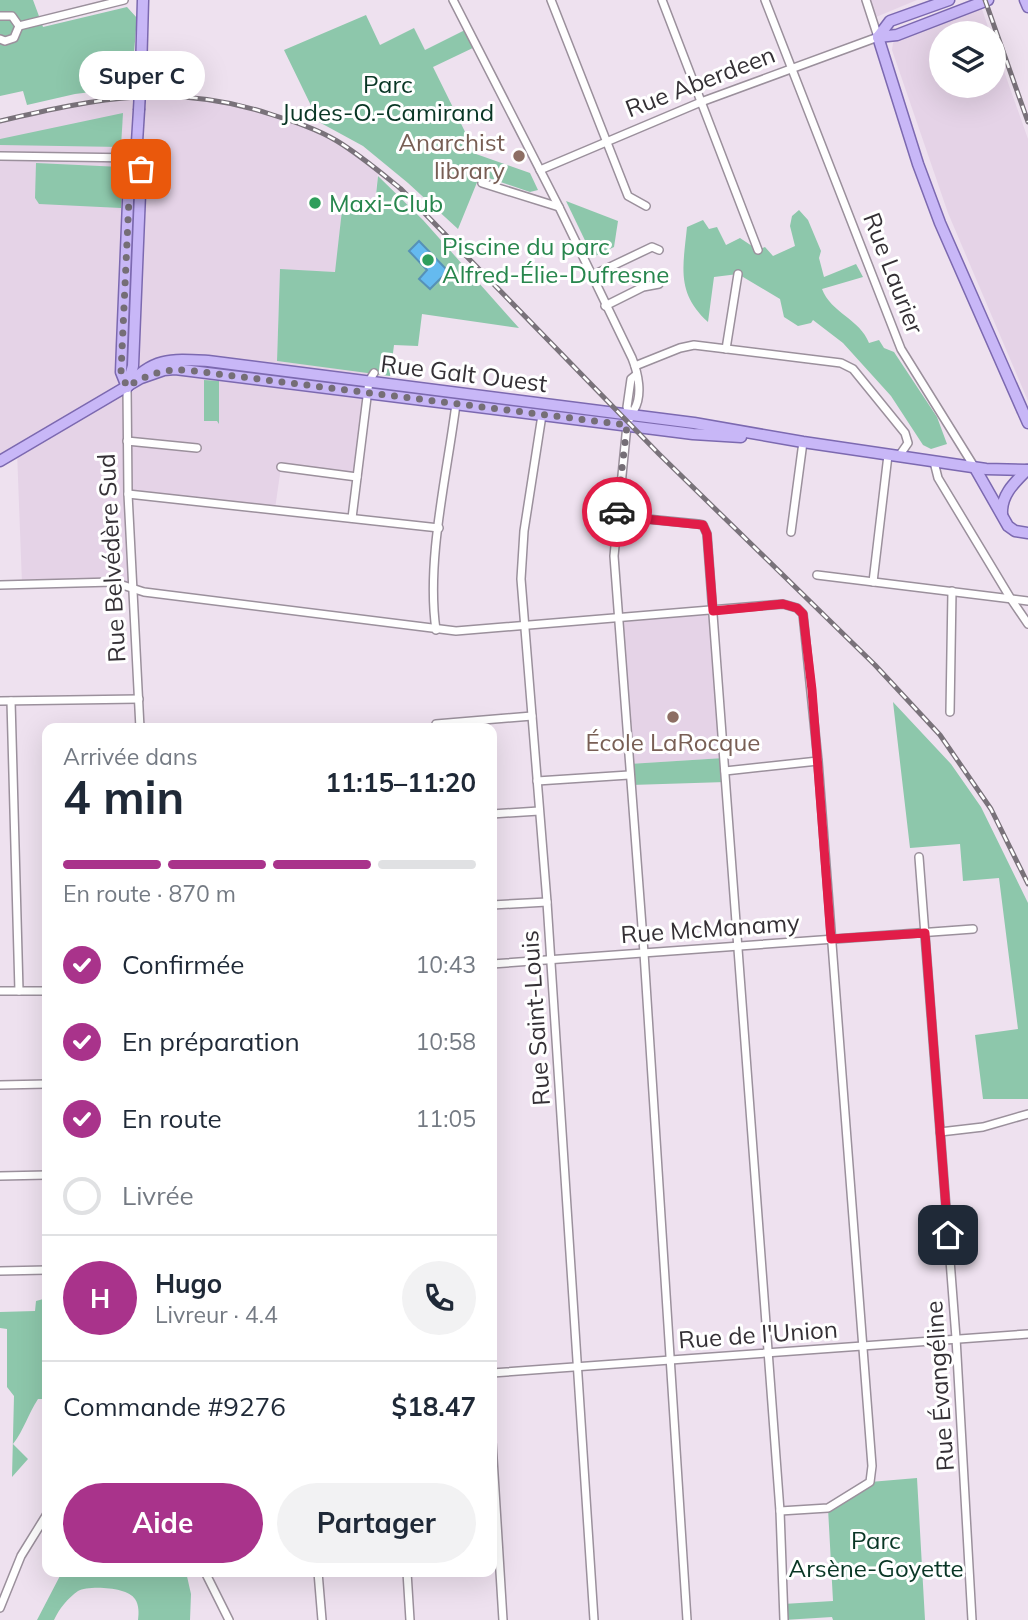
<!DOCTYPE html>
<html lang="fr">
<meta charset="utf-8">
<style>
:root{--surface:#fff;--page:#f2f2f3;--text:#1f2937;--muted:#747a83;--line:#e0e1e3;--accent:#a9338b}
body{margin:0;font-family:Mulish,sans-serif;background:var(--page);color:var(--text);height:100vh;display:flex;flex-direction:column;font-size:26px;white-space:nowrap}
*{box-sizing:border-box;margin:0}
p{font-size:23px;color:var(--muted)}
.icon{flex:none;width:38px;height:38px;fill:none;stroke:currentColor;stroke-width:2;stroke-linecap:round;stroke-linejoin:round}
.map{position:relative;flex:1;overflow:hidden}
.panel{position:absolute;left:42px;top:723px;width:455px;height:854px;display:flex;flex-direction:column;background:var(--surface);border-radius:14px;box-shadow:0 7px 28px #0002}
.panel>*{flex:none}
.tools{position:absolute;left:929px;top:21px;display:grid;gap:14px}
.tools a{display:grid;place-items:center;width:77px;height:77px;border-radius:50%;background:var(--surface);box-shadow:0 7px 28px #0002;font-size:35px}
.pin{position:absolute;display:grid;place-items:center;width:60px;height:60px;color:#fff;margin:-30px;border-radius:14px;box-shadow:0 4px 10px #0006}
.courier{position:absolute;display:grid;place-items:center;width:70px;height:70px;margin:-35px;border:5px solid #e11d48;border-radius:50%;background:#fff;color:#222;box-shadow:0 2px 9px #0007}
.bubble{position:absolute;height:49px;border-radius:24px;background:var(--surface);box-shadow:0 7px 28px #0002;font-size:23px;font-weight:700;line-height:49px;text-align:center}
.headline em{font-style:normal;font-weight:700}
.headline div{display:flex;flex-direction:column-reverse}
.headline{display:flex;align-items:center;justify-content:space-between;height:119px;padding:0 21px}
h1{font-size:46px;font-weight:700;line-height:52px}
.bar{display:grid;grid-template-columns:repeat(4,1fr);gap:10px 7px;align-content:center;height:84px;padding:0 21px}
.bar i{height:9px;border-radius:5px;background:var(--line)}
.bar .selected{background:var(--accent)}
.bar p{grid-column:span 4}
.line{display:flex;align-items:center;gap:18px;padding:0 21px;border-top:2px solid var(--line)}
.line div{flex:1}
.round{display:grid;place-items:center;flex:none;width:74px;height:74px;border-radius:37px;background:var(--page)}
ol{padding:0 21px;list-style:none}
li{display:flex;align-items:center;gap:21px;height:77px}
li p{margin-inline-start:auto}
li .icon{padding:7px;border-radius:50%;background:var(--accent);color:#fff;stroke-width:4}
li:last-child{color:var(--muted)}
li i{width:38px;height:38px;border:4px solid var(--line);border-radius:50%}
.button{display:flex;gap:14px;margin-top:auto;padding:14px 21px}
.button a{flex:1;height:80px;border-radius:42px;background:var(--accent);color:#fff;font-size:28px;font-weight:700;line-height:80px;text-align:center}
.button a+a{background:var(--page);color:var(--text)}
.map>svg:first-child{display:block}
.built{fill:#e5d3e7}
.green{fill:#8dc7ab}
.water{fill:#65baef;stroke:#5691b7;stroke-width:2}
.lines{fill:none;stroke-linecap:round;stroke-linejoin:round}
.minor-casing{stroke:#9b909c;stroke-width:10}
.major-casing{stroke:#7c69b0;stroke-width:13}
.minor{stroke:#fff;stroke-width:7}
.major{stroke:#c8b7f7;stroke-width:10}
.rail-casing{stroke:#79727a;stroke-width:5}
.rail{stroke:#fff;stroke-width:2.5;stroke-dasharray:8;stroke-linecap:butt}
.major-bridge-casing{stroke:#7c69b0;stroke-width:13;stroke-linecap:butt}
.major-bridge{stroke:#c8b7f7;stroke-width:10}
.done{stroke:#756e76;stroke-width:7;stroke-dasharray:0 12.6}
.route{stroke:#e11d48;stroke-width:9}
.education-dot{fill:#8d6e63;stroke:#fff;stroke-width:2.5}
.leisure-dot{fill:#2e9e5b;stroke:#fff;stroke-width:2.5}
.labels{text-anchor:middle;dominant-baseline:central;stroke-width:6;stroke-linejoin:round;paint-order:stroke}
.street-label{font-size:24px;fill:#343035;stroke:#fff}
.park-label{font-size:24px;fill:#093625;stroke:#fff}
.education-label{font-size:24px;fill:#785e54;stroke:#fff;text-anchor:end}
.leisure-label{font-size:24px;fill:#27864d;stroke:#fff;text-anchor:start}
</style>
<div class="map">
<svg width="1028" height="1620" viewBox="0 0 1028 1620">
<rect width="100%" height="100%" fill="#eee1ef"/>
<g class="built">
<polygon points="869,0 917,0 876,17"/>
<polygon points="981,6 990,33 942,33 942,86 994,86 994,43 1028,139 1028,401 948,213 892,50 893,43 897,38"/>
<polygon points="176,95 227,101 311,127 336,140 378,171 374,215 342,211 336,272 280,270 277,361 374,373 357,477 281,467 275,509 128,494 132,587 120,583 22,584 17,451 0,461 0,121 111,98"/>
<polygon points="713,611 724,758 629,764 619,619"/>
</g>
<g class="green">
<polygon points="0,0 33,0 43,27 127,7 137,18 131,87 75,94 27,105 23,91 0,96"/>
<polygon points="366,15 380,45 414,28 425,50 467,29 477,46 433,67 476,154 530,173 538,190 530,192 480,175 458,229 408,183 363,146 319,122 284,50"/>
<polygon points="123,113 121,147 0,145 0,139"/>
<polygon points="36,163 121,167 123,169 121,208 39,204 35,198"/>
<polygon points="378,176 423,220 519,328 422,314 418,346 394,345 390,376 277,361 280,269 335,272 342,210 374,214"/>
<polygon points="566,201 618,221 614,247 593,257"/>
<path d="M799,210L808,220L821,251L819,258L824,277L856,264L863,277L822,289C831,313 860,319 869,343L879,340L884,348L894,352L937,417L947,444L931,449L923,445L891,396L843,343L813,320L811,323L798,326L784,317L780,299L738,274L714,277L708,322C676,293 683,267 687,227L703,220L709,229L717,227L726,245L740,238L758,250L765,247L773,256L795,246L790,226L792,216Z"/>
<polygon points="204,380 219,381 219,424 217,421 204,421"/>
<polygon points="893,702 951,764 981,807 1028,903 1028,1099 983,1099 975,1035 1018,1029 999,878 963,881 960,844 910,848"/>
<polygon points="724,758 726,782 631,785 629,764"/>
<path d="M47,1298V1399H38C28,1414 24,1430 13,1444L28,1459L12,1477L14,1396L7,1387V1329L0,1328V1312L35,1311L36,1301Z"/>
<polygon points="917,1478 925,1620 833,1620 832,1617 784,1620 783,1604 833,1601 828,1508 870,1482"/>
<path d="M62,1572H173L180,1575L186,1572L191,1594L190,1620H138C139,1613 139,1605 135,1599C128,1587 89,1585 78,1591C68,1598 59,1609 54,1620H37Z"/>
</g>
<polygon class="water" points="419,241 448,271 430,289 419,279 427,270 409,251"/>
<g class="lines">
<g class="minor-casing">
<g id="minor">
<path d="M453,0L559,207L632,358C638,373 643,395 634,410C631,416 629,419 627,425L614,556L644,953L687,1620"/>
<polyline points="551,0 628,196 646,206"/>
<polyline points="662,0 758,250"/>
<polyline points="765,0 901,349 975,468"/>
<polyline points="0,16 12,16 19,26 14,38 5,41 0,39"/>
<polyline points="19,26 124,0"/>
<polyline points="0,156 136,158"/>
<polyline points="540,170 701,102 878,37 866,0"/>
<polyline points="482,183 559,207"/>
<polyline points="591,276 652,247 659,250"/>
<polyline points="605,306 643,287 659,284"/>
<polyline points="726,349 738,274"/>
<polyline points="635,366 680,348 694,345 841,363 853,369 905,433 908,443 899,456"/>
<polyline points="127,387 128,494 140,728"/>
<polyline points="542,415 524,531 521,579 547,902 594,1620"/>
<polyline points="630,415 627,407 631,379 636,375"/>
<polyline points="127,441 197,448"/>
<polyline points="934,462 938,478 1011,599 1028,624"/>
<polyline points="281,467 357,477"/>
<polyline points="128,494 439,528"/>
<polyline points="616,516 698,524 703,525 707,534 780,1511 784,1620"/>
<polyline points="352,518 369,381 374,373"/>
<polyline points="791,532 803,442"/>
<polyline points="817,575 1028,601"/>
<polyline points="873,582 888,455"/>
<polyline points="0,585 113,582 144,592 456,631 783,604 797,608 803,614 818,761 872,1466 870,1482 828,1508 780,1511"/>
<path d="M436,630C426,560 447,475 456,404"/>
<polyline points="0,701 139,699"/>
<polyline points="11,701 19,991"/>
<polyline points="950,712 952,591"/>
<polyline points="436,724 532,716"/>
<polyline points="725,771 818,761"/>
<polyline points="537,781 629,775"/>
<polyline points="492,814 539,811"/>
<polyline points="919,857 956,1338 972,1620"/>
<polyline points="492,905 547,902"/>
<polyline points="492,964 973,929"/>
<polyline points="0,991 47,991"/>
<polyline points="0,1085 47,1084"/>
<polyline points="940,1132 983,1127 1028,1114"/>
<polyline points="0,1176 47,1175"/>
<polyline points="0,1271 47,1270"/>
<polyline points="492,1373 1028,1334"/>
<polyline points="492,1442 503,1620"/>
<polyline points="205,1572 229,1620"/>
<polyline points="318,1572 322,1620"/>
<polyline points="407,1572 410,1620"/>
<polyline points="0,1608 21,1556 47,1514"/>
</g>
</g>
<g class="major-casing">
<g id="major">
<polyline points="1025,0 1028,7"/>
<polyline points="878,37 918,164 940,223 1028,423"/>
<polyline points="878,37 897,35 988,0"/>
<polyline points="878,37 890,21 949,0"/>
<polyline points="141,72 143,0"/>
<polyline points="128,383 133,366 141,169 136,158"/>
<path d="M127,387C152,357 172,359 208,361L694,423L803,442L986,469L1028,470"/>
<polyline points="127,387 121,372 122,346 129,178 130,168 136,158 139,110"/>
<polyline points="0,461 141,378 164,370 175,369 693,434 741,437"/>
<polyline points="975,468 1008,526 1015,531 1028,533"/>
<path d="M1002,514C1001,495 1014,483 1027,470"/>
</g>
</g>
<use href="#minor" class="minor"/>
<use href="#major" class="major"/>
<g class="rail-casing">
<g id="rail">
<polyline points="985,0 1028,122"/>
<path d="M0,121C98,98 175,82 273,115C295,122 317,129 337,141C360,155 380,172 401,189L659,454L875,665L940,735L991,809L1028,884"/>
</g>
</g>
<use href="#rail" class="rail"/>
<g class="major-bridge-casing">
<polyline id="major-bridge" points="139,110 141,72"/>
</g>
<use href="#major-bridge" class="major-bridge"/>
</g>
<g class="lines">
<path class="done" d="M141,169L136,158L130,168V177L121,372L127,387C146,375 163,369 186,370L627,425L617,512"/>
<polyline class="route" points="617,512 616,516 703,525 707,534 713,611 783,604 797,608 803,614 812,690 831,939 925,933 948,1235"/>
</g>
<g class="education-dot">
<circle cx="519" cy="156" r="7"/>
<circle cx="673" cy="717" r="7"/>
</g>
<g class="leisure-dot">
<circle cx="315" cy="203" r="7"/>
<circle cx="428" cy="260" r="7"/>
</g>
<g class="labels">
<g class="street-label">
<text transform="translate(700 81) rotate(-21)">Rue Aberdeen</text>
<text transform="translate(894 273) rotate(69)">Rue Laurier</text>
<text transform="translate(464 373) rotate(7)">Rue Galt Ouest</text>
<text transform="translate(111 558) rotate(-93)">Rue Belvédère Sud</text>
<text transform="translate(710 928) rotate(-4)">Rue McManamy</text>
<text transform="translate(535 1018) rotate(-94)">Rue Saint-Louis</text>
<text transform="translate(758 1334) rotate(-4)">Rue de l'Union</text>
<text transform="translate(939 1386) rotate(-94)">Rue Évangéline</text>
</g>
<g class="park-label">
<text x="388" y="84">Parc<tspan x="388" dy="28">Judes-O.-Camirand</tspan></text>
<text x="876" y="1540">Parc<tspan x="876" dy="28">Arsène-Goyette</tspan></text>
</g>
<g class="education-label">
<text x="505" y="142">Anarchist<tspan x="505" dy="28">library</tspan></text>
<text x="673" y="742" text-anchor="middle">École LaRocque</text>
</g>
<g class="leisure-label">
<text x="329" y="203">Maxi-Club</text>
<text x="442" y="246">Piscine du parc<tspan x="442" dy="28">Alfred-Élie-Dufresne</tspan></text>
</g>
</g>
</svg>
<div class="tools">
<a><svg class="icon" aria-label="layers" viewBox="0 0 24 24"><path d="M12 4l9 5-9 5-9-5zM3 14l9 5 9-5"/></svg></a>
</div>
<div class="pin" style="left:141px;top:169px;background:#ea580c"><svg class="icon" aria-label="bag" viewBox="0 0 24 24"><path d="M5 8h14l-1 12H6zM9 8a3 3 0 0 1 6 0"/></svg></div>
<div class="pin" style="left:948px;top:1235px;background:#1f2937"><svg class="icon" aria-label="home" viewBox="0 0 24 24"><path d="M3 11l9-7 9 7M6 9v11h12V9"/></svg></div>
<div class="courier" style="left:617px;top:512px"><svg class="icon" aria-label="car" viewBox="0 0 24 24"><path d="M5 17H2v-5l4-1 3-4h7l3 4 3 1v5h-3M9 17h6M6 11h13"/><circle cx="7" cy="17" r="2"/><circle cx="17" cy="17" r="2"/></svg></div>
<div class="bubble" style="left:79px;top:51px;width:126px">Super C</div>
<section class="panel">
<div class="headline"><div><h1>4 min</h1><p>Arrivée dans</p></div><em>11:15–11:20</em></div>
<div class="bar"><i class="selected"></i><i class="selected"></i><i class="selected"></i><i></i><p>En route · 870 m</p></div>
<ol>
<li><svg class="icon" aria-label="check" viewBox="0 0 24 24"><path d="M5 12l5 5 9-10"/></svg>Confirmée<p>10:43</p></li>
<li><svg class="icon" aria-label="check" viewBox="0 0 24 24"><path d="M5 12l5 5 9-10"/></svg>En préparation<p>10:58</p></li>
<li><svg class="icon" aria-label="check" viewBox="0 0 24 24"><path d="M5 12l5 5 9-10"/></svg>En route<p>11:05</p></li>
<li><i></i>Livrée</li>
</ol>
<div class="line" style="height:126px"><b class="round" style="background:var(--accent);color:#fff">H</b><div><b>Hugo</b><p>Livreur · 4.4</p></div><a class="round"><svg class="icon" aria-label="phone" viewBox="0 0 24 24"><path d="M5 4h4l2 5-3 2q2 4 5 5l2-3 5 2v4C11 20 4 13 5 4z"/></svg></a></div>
<div class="line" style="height:91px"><div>Commande #9276</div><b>$18.47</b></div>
<div class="button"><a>Aide</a><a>Partager</a></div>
</section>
</div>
